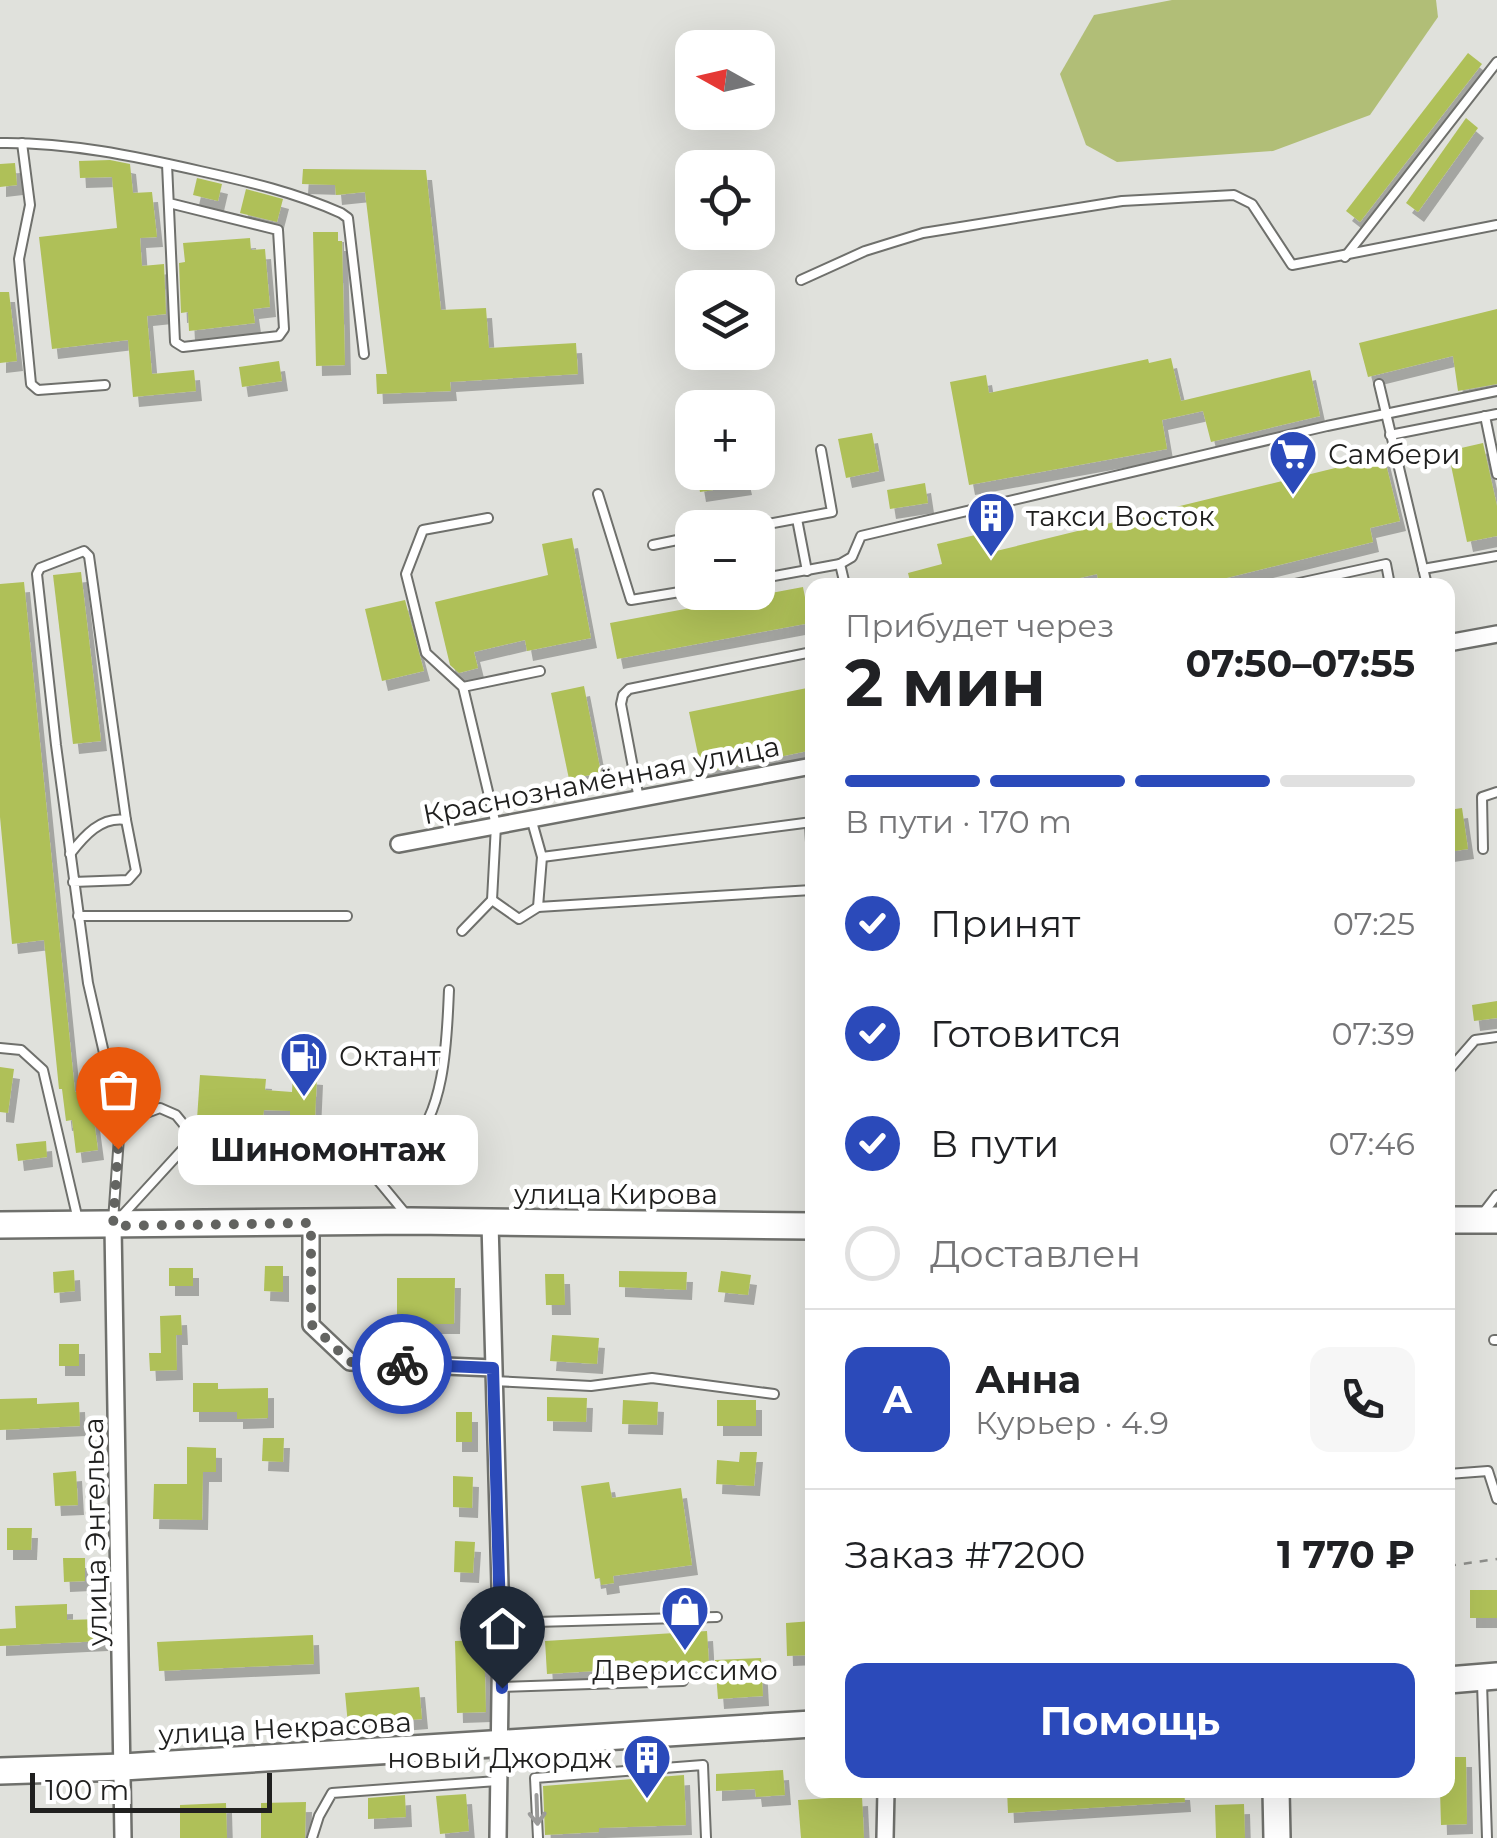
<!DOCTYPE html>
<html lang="ru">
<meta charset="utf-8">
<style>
:root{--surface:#fff;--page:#f6f6f6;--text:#202124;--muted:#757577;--line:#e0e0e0;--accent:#2b4aba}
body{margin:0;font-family:Montserrat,sans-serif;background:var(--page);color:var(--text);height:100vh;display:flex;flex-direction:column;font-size:38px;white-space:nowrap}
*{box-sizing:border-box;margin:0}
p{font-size:32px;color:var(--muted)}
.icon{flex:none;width:55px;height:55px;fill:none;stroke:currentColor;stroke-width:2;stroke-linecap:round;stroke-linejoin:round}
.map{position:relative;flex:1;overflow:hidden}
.panel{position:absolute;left:805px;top:578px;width:650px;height:1220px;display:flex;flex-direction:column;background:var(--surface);border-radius:20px;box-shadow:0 10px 40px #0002}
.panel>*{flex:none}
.needle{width:65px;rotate:278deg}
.fabs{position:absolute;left:675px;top:30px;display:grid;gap:20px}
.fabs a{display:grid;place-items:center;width:100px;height:100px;border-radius:20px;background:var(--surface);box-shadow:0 10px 40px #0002;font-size:50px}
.scale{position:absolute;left:30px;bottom:25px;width:242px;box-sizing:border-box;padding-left:10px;border:5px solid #20201f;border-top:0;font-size:28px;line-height:35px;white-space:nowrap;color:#20201f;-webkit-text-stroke:8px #fff;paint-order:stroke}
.pin{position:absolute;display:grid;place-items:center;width:85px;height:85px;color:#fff;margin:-102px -42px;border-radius:50% 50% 50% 0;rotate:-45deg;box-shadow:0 0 10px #0007}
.pin .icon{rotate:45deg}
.courier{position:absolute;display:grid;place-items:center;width:100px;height:100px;margin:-50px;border:8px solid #2b4aba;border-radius:50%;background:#fff;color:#222;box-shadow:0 2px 12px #0007}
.bubble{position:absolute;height:70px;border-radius:20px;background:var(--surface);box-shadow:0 10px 40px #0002;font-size:32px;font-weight:700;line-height:70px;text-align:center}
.overview em{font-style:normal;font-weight:700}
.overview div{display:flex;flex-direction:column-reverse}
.overview{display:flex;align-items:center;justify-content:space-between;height:170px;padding:0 40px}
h1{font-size:65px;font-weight:700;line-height:75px}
.bar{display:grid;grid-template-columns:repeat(4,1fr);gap:15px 10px;align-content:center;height:120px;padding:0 40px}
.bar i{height:12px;border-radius:8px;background:var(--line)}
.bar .active{background:var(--accent)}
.bar p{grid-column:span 4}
.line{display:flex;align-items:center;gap:25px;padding:0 40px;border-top:2px solid var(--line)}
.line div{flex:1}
.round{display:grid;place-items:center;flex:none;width:105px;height:105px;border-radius:20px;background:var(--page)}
ol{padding:0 40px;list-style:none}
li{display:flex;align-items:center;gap:30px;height:110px}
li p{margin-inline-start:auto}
li .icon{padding:10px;border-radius:50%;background:var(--accent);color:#fff;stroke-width:4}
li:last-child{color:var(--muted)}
li i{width:55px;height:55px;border:5px solid var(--line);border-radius:50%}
.primary-button{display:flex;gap:20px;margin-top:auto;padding:20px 40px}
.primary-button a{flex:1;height:115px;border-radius:20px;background:var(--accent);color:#fff;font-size:40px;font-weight:700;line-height:115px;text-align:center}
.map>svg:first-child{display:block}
.green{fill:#b1be77}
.building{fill:#afc059;filter:url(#shadow)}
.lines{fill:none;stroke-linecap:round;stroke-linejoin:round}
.service-casing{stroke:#6f706c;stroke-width:12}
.minor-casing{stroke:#6f706c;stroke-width:20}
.primary-casing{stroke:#6f706c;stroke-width:30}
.trunk-casing{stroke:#6f706c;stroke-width:30}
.path{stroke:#8e8f8b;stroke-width:2.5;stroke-dasharray:8 8;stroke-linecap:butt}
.service{stroke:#fff;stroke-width:8}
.minor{stroke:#fff;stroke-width:15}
.primary{stroke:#fff;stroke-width:25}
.trunk{stroke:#fff;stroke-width:25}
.oneway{stroke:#9b9b9a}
.done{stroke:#636461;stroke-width:10;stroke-dasharray:0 18}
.route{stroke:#2b4aba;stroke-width:12}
.labels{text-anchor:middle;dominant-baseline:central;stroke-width:9;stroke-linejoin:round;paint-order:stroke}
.poi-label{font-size:28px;fill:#20201f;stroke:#fff;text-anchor:start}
.street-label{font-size:28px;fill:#20201f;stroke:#fff}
</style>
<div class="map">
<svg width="1497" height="1838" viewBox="0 0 1497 1838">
<defs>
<filter id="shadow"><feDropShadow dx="6" dy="10" stdDeviation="0" flood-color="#0004"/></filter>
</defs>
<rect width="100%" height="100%" fill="#e0e1dc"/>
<polygon class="green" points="1172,0 1436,0 1438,17 1370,115 1273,151 1117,162 1086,145 1060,74 1094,15"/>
<g class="building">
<polygon points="1468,53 1482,64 1360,222 1346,211"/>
<polygon points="1466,118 1478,128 1418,212 1406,203"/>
<polygon points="110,160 130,164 133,193 152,192 157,237 140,238 142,266 164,264 166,314 147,316 152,374 194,370 196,391 133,397 128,340 52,349 39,237 117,228 112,177 80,178 79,161"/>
<polygon points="15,163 17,185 0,187 0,164"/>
<polygon points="303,169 426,170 441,310 486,308 489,348 576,343 578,374 450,382 451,391 377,394 376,374 387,374 365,192 336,195 335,185 302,184"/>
<polygon points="197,178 222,184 218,201 193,195"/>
<polygon points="246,189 283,199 277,222 240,213"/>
<polygon points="313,232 338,232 338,241 342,241 345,365 316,366"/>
<polygon points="250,238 251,250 265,249 270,307 253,309 255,323 189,331 188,312 181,313 179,263 185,262 183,243"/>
<polygon points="0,292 9,292 17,361 0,363"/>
<polygon points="1497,309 1497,384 1458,391 1453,356 1368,377 1359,343"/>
<polygon points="1171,358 1181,401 1310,370 1320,416 1211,442 1203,411 1162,420 1167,449 969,485 950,382 986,375 989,393 1148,359 1149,363"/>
<polygon points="279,361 282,381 242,387 239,367"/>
<polygon points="872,433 879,471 846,478 838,439"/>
<polygon points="1483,443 1497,506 1497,536 1467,542 1448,451"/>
<polygon points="1384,456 1400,521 1370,528 1373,542 1198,585 1099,585 1097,574 1049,585 911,585 908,573 942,564 937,544 988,532 992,552"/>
<polygon points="743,472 746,485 700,492 698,480"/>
<polygon points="925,483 928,503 890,509 887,490"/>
<polygon points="572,538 591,638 527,651 525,640 474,652 478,668 459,673 450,665 435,602 548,575 542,544"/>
<polygon points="81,572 101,741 73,744 53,575"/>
<polygon points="24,582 75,1092 90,1090 98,1150 76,1153 72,1120 66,1121 62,1089 59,1089 44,940 12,944 0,817 0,584"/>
<polygon points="803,587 810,623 617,659 610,623"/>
<polygon points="405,600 424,671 382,681 365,609"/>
<polygon points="584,686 601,773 569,779 551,693"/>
<polygon points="812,687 812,750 702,773 689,712"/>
<polygon points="1462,808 1468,849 1448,852 1448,810"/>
<polygon points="1497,1001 1497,1018 1474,1021 1472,1005"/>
<polygon points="0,1067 14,1069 8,1113 0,1112"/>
<polygon points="293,1073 317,1075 315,1119 290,1117 290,1111 264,1110 263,1118 242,1122 197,1119 200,1075 266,1079 265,1090 292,1092"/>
<polygon points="46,1141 47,1157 18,1161 16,1144"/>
<polygon points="265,1266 283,1266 283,1292 264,1291"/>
<rect x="169" y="1268" width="24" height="18"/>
<polygon points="74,1270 75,1291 54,1293 53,1272"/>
<polygon points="619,1271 687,1272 686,1290 619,1287"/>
<polygon points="721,1271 751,1275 748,1295 718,1292"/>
<polygon points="545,1274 564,1274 565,1305 546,1305"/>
<polygon points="397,1278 455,1278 454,1324 397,1324"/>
<polygon points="181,1315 182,1335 176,1335 177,1370 150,1371 149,1353 161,1353 160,1316"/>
<polygon points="552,1335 599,1338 597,1364 550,1361"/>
<rect x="59" y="1344" width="20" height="22"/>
<polygon points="193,1383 218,1383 218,1389 268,1388 268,1418 237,1419 237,1412 193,1412"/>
<polygon points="547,1397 587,1398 586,1422 547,1421"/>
<polygon points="37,1398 37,1404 79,1402 80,1426 0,1430 0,1399"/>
<polygon points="623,1400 658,1402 657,1425 622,1424"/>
<rect x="717" y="1400" width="39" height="26"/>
<rect x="456" y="1412" width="16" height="30"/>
<polygon points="263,1438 284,1438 283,1462 262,1461"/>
<polygon points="187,1447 216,1448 216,1472 203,1472 202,1520 153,1519 154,1484 187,1484"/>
<polygon points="740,1452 757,1452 754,1486 716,1484 717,1460 739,1462"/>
<polygon points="76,1471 78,1505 55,1506 53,1473"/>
<polygon points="453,1476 473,1477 472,1508 453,1507"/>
<polygon points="609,1482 612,1498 681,1488 692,1565 613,1576 614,1583 601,1585 600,1578 595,1579 581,1486"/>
<polygon points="7,1528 32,1528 31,1550 7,1550"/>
<polygon points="455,1541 475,1542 473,1573 454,1572"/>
<polygon points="63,1558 85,1558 85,1581 64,1582"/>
<rect x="1470" y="1590" width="27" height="28"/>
<polygon points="67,1604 67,1620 101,1619 102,1641 0,1646 0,1629 16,1628 15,1606"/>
<polygon points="812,1621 812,1655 787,1656 786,1623"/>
<polygon points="707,1631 709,1664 547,1674 545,1641"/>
<polygon points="313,1635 314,1664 159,1671 157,1642"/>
<polygon points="484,1640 486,1712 457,1713 455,1641"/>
<polygon points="761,1658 763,1696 718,1699 715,1660"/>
<polygon points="419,1687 422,1719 348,1725 345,1693"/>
<polygon points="1448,1757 1466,1757 1467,1824 1441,1825 1440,1790 1448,1790"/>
<polygon points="783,1770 785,1795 756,1797 755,1789 716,1791 716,1774"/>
<polygon points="684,1775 686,1825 599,1828 599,1832 545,1835 543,1786"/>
<polygon points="1007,1790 1184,1790 1185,1802 1008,1813"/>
<polygon points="466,1794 469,1831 440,1834 436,1796"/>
<polygon points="405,1795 406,1817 368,1819 368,1798"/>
<polygon points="862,1796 864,1838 801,1838 798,1800"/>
<polygon points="306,1802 305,1838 261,1838 261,1803"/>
<polygon points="226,1803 227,1838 180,1838 180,1805"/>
<polygon points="1244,1804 1245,1838 1216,1838 1215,1805"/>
</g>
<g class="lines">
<g class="service-casing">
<g id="service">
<path d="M0,143C68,142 134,156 200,171C250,182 294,192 341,213L348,218L364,354"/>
<polyline points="22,143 30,205 19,259 31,384 38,390 105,385"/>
<polyline points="167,164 175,342 183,347 279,336 284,329 278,230 169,203"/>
<polyline points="1345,257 1497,62"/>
<polyline points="801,280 865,251 923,233 1122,201 1234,195 1252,204 1292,265 1497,225"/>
<polyline points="1379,384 1427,585"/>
<polyline points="1485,416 1497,474"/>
<polyline points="1390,435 1497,414"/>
<polyline points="598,494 631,600 692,590"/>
<polyline points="488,518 423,530 406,574 426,653 463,687 496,825 492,900"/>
<polyline points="797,519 807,571"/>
<polyline points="747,528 832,512 821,450"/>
<polyline points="653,545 692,537"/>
<polyline points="1423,569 1497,556"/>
<polyline points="758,579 840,564"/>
<polyline points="845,585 840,564 852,557 861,536 1327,426 1497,391"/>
<polyline points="1290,585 1386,564 1390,585"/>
<polyline points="463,687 540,671"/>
<polyline points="639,799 621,704 623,695 629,689 812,652"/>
<polyline points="531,818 542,857 538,907 812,890"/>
<polyline points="810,822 812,862"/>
<polyline points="1483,849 1482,797 1497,792"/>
<path d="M70,854C84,836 101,816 126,820"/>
<polyline points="542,857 812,822"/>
<polyline points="73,882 128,880 136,871 126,820 89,556 84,551 40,568 37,574 56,745 88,983 120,1123 113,1221"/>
<polyline points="78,916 347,916"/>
<polyline points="462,931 492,900 519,919 538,907"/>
<polyline points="0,1048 21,1050 43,1070 78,1220"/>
<polyline points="1448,1071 1475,1040 1497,1037"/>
<polyline points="120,1123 160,1108 176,1115 194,1137"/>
<path d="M366,1164C381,1159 397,1154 409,1145C446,1115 447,1033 449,990"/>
<polyline points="1484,1212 1497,1195"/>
<polyline points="119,1219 194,1137 268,1125 307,1124 343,1138 405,1213"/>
<polyline points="1494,1340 1497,1340"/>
<polyline points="493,1381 591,1386 652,1378 774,1394"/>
<polyline points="1448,1474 1488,1471 1497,1499"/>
<polyline points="501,1623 717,1617"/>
<polyline points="1482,1683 1487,1838"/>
<polyline points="501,1687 683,1681"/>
<polyline points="312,1838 319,1816 332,1793 497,1781"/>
<polyline points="538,1838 535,1778 703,1765 706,1838"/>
</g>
</g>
<g class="minor-casing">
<g id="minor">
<polyline points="1448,643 1497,634"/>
<polyline points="399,844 812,766"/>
<polyline points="311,1223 311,1325 350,1362 493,1368"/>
<polyline points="490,1223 501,1623 498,1838"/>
<polyline points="113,1226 123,1838"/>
<polyline points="885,1838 886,1790"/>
</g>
</g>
<g class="primary-casing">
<polyline id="primary" points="1448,1680 1497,1676"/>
</g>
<g class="trunk-casing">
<g id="trunk">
<polyline points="1448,1220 1497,1220"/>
<polyline points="0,1225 411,1221 812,1226"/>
<polyline points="0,1771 123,1767 812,1724"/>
<polyline points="1276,1790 1277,1838"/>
</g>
</g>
<polyline class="path" points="1448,1566 1497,1559"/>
<use href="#service" class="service"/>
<use href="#minor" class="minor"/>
<use href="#primary" class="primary"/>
<use href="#trunk" class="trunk"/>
</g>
<defs><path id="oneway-shaft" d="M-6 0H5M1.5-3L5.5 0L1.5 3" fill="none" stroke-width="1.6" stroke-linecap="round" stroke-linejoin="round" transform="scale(2.5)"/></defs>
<use class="oneway" href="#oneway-shaft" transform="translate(537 1810) rotate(88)"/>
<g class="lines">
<polyline class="done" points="118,1149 113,1226 311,1223 311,1324 350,1362 402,1364"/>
<polyline class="route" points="402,1364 493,1368 502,1688"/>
</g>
<defs>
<g id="supermarket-pin" transform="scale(2.5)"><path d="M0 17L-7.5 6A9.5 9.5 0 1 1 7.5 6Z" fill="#2b4aba" stroke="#fff"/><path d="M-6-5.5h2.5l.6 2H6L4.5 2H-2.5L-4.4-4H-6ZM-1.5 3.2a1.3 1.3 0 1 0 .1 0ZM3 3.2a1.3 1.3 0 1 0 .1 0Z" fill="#fff"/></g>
<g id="building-pin" transform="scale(2.5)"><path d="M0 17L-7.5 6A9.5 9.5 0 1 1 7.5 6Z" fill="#2b4aba" stroke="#fff"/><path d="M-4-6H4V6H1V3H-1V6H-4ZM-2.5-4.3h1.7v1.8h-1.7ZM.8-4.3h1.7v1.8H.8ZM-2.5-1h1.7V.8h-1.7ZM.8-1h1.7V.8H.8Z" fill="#fff"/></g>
<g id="fuel-pin" transform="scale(2.5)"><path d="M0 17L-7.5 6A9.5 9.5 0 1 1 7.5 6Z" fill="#2b4aba" stroke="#fff"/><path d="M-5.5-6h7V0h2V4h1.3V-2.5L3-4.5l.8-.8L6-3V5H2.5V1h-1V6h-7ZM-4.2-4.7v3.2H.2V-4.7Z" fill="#fff"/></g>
<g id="shop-pin" transform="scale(2.5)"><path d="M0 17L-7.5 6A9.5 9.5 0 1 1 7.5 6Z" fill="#2b4aba" stroke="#fff"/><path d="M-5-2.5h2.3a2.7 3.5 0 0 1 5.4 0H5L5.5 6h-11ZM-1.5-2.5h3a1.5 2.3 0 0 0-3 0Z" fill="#fff"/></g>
</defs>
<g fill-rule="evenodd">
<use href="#supermarket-pin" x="1293" y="454"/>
<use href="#building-pin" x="991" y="516"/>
<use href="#fuel-pin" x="304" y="1056"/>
<use href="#shop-pin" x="685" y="1610"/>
<use href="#building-pin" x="647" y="1758"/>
</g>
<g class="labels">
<g class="poi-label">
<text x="1328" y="454">Самбери</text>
<text x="1026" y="516">такси Восток</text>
<text x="339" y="1056">Октант</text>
<text x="685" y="1670" text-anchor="middle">Двериссимо</text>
<text x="612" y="1758" text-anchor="end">новый Джордж</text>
</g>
<g class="street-label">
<text transform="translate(601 780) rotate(-11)">Краснознамённая улица</text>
<text x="616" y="1194">улица Кирова</text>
<text transform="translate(95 1532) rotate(-91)">улица Энгельса</text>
<text transform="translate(285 1728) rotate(-3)">улица Некрасова</text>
</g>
</g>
</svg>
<div class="fabs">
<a><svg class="needle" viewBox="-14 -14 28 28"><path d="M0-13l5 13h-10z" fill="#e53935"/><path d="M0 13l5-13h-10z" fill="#757577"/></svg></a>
<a><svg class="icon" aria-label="locate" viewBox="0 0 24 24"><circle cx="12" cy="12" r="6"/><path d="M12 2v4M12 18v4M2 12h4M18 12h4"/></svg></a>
<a><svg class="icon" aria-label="layers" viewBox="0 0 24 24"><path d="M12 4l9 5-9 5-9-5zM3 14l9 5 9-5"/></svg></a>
<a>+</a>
<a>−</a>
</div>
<div class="scale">100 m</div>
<div class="pin" style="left:118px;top:1149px;background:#ea580c"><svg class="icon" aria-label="bag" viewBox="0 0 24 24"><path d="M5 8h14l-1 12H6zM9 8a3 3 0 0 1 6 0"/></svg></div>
<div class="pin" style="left:502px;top:1688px;background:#1f2937"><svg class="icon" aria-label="home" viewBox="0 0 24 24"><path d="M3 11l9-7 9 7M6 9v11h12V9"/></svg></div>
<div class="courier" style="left:402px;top:1364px"><svg class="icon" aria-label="bike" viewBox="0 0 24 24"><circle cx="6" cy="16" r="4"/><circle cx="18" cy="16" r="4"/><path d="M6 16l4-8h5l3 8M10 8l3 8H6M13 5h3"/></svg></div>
<div class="bubble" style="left:178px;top:1115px;width:300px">Шиномонтаж</div>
<section class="panel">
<div class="overview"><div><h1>2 мин</h1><p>Прибудет через</p></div><em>07:50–07:55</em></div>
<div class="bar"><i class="active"></i><i class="active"></i><i class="active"></i><i></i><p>В пути · 170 m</p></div>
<ol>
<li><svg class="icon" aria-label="check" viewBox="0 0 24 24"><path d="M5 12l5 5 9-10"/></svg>Принят<p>07:25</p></li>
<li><svg class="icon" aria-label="check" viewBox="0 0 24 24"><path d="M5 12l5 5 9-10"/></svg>Готовится<p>07:39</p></li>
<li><svg class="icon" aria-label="check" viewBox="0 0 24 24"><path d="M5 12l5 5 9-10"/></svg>В пути<p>07:46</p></li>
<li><i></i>Доставлен</li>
</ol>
<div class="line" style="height:180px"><b class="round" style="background:var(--accent);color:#fff">А</b><div><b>Анна</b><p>Курьер · 4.9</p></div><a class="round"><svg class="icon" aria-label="phone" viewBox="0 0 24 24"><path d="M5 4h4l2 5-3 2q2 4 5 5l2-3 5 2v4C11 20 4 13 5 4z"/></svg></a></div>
<div class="line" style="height:130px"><div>Заказ #7200</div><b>1 770 ₽</b></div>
<div class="primary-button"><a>Помощь</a></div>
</section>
</div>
